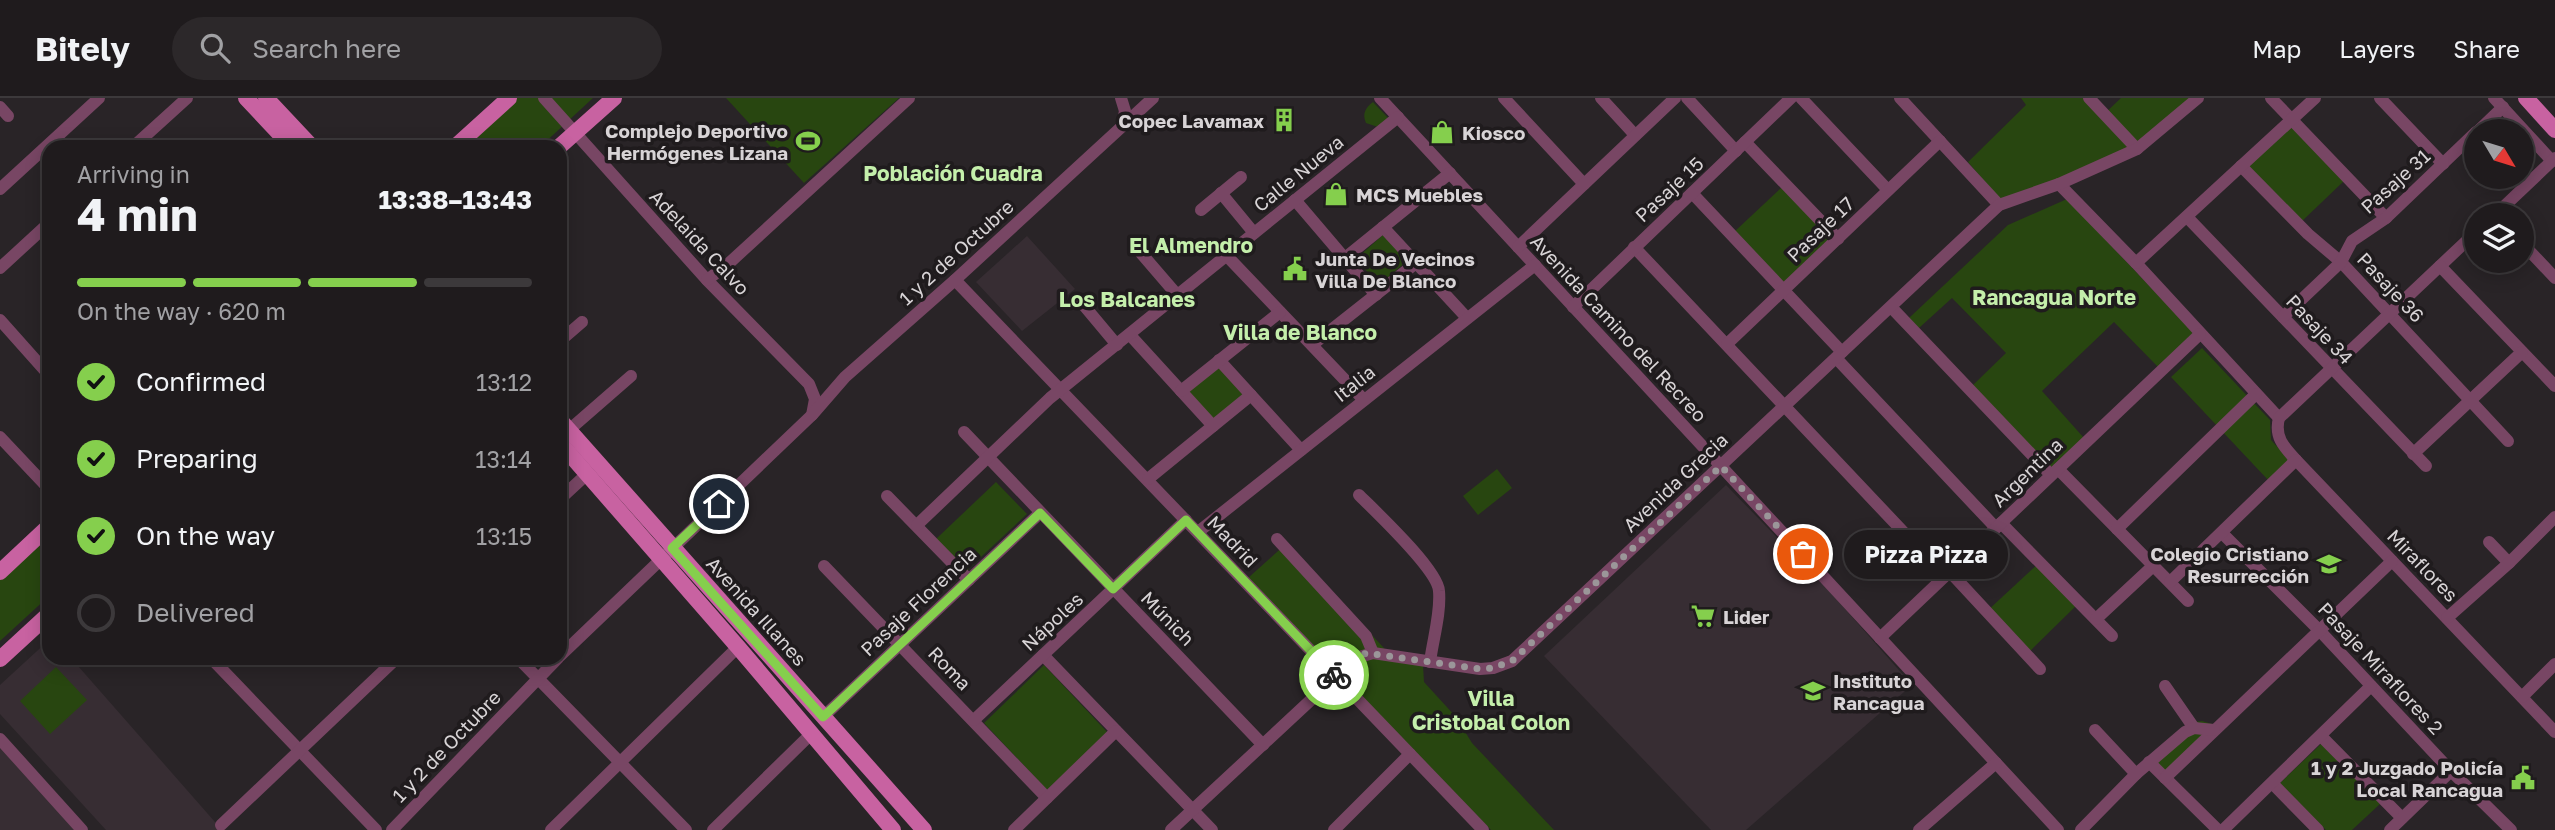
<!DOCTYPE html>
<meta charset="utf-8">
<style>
:root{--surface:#1f1b1d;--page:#2c282a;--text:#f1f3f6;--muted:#a1a1a4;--line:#3c393b;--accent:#85cf4d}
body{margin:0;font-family:"Golos Text",sans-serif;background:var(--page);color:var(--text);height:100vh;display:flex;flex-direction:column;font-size:26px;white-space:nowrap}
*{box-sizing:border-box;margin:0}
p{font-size:23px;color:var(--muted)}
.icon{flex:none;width:38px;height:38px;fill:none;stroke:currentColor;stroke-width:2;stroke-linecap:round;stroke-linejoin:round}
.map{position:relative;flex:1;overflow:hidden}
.drawer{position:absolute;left:42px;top:42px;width:525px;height:525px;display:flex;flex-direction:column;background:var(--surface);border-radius:21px;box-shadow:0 4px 18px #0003,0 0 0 2px var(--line)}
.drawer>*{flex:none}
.needle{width:46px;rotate:128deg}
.fabs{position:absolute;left:2464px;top:21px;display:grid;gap:14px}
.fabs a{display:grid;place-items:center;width:70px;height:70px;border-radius:50%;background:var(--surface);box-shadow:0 4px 18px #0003,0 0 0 2px var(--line);font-size:35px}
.pin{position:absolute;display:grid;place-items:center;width:60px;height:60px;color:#fff;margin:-30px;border:4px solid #fff;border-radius:50%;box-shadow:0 2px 7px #0007}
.courier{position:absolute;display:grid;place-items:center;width:70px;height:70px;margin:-35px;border:5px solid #85cf4d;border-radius:50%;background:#fff;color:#222;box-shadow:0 2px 9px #0007}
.bubble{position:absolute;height:49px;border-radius:24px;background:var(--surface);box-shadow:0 4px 18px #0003,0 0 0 2px var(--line);font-size:23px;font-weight:700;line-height:49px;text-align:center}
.overview em{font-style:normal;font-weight:700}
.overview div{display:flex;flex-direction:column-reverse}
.overview{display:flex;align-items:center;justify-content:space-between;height:119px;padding:0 35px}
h1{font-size:46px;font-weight:700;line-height:52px}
.bar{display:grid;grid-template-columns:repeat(4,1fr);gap:10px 7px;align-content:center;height:84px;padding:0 35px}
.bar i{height:9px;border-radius:5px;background:var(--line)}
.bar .selected{background:var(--accent)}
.bar p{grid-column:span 4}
ol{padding:0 35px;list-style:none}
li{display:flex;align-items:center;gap:21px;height:77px}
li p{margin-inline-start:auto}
li .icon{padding:7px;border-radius:50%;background:var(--accent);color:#111;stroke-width:4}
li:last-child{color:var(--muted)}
li i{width:38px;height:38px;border:4px solid var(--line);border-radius:50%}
header{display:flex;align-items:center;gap:42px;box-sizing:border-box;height:98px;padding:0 35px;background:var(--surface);border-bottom:2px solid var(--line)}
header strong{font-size:33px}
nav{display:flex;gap:38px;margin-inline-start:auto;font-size:24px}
.search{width:490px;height:63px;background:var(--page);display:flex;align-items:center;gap:18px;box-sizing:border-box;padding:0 24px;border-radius:38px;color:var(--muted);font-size:26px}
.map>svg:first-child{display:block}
.built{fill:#372d33}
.green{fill:#284610}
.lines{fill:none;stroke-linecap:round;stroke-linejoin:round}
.minor{stroke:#784664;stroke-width:12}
.major{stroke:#c862a1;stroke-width:16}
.done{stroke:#9b9699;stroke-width:7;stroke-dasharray:0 12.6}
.route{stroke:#85cf4d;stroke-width:9}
.labels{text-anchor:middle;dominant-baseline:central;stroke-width:7;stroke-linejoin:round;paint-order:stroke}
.poi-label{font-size:19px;font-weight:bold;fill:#d8d4d6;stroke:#1f1b1d;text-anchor:start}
.street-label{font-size:19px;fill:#d8d4d6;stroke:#1f1b1d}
.neighbourhood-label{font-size:21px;font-weight:bold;fill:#c4efab;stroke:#1f1b1d}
</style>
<header>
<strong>Bitely</strong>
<div class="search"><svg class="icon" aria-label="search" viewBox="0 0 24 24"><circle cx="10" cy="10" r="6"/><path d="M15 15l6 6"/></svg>Search here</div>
<nav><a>Map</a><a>Layers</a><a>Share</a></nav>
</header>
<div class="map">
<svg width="2555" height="732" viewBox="0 0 2555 732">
<rect width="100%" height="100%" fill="#292427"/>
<g class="built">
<polygon points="1027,138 1075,191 1022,233 976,184"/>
<polygon points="1726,387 1831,495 1912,587 1746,732 1711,732 1544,558"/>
<polygon points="49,542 49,560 71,560 222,732 106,732 0,616 0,587"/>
<polygon points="0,648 76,732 0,732"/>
</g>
<g class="green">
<polygon points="516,0 593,0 540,49 462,49"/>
<polygon points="726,0 899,0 804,85"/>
<polygon points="2021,0 2083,0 2101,19 2121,0 2191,0 2136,46 2058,84 2001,103 1968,64 2026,7"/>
<path d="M1373,4L1391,23L1381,30L1366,25C1362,16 1365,10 1373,4Z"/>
<polygon points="2292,26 2345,82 2299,126 2245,70"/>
<polygon points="1782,89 1832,143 1782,189 1733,135"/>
<polygon points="2067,101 2194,235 2158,269 2114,224 2042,293 2084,340 2051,371 1973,287 2006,255 1952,200 1919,230 1909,220 2008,127"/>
<polygon points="1384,136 1407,163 1379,187 1356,161"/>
<polygon points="2202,250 2270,322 2271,342 2290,363 2269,383 2171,279"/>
<polygon points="1220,267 1246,298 1214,324 1188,293"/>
<polygon points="1497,371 1512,390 1478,417 1463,398"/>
<polygon points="996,384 1027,416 966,473 936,441"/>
<polygon points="49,436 49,498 0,543 0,481"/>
<polygon points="1287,445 1395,562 1423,567 1424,584 1456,619 1472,645 1554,732 1491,732 1248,480"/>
<polygon points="2040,464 2080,504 2026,557 1986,514"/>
<polygon points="1044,567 1108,635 1047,692 984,625"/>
<polygon points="56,569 87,602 50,636 20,603"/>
<polygon points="2202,623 2219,628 2164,679 2150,664 2195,624"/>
<polygon points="2321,646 2380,706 2352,732 2326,732 2280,685"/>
</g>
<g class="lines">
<g class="minor">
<polyline points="544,0 707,182 809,286 815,301 812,317"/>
<polyline points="1121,0 1125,13 1122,28"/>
<polyline points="1380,0 2058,732"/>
<polyline points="1504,0 1584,86"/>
<polyline points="1601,0 1635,37"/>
<polyline points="1687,0 1736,53"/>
<polyline points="1801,0 1888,92"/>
<polyline points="1900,0 1999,107"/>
<polyline points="2089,0 2137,51"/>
<polyline points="2271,0 2386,120"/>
<polyline points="2380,0 2443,66"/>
<polyline points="2494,0 2552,63"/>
<polyline points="0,9 8,18"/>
<polyline points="2478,33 2503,9"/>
<polyline points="1745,44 1838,141"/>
<polyline points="133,49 187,0"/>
<polyline points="2241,68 2308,136 2341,164 2508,343"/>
<polyline points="2059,86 2136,165 2279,320"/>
<polyline points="0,91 99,0"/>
<polyline points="1221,95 1254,135"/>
<polyline points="1692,95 1842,254"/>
<polyline points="1295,102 1376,197"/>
<polyline points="1201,112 1241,79"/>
<polyline points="2495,117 2555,60"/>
<polyline points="2187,119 2426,368"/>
<polyline points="1383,129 1467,220"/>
<path d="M2476,134L2279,320C2274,339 2284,349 2296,362L2555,634"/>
<polyline points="2522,145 2555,180"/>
<polyline points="1518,149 1675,0"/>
<polyline points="1634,149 1945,478"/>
<polyline points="1141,155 1178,198"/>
<polyline points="1227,158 1364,302"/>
<polyline points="1345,160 1450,75"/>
<polyline points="2136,165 2315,0"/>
<polyline points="2440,168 2555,288"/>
<polyline points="0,170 49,125"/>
<polyline points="707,182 727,167 909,0"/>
<polyline points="955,182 1483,732"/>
<polyline points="1081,204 1117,247"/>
<polyline points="1573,209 1791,0"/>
<polyline points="1891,209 2051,377"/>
<polyline points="2283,219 2341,164 2352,143 2386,120 2476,34"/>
<polyline points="0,222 49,277"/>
<polyline points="1130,237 1213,328"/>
<polyline points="560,243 582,224"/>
<polyline points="1727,246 1940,43"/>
<polyline points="1312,247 1416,165"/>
<polyline points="1836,260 1996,430"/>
<polyline points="1219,262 1301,352"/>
<polyline points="1181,293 1280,214"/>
<polyline points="569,332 631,278"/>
<polyline points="964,334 1263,647"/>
<polyline points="0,339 49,391"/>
<polyline points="2413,356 2522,254"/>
<polyline points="2058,371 2188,503"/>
<polyline points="1148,381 1251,297"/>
<path d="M1359,397C1376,414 1438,472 1439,493C1441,515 1433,541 1430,564"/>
<polyline points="887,398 969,482"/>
<polyline points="560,401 587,376"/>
<polyline points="2001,425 2112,538"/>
<polyline points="917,427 1050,300 1398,19"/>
<polyline points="2117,431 2256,296"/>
<polyline points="1198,434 1535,167"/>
<polyline points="2222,435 2319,532 2451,673 2511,732"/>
<polyline points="1277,441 1366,538 1373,555"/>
<polyline points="2489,444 2509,465"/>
<polyline points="824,468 1047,700"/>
<polyline points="1950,474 2040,571"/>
<polyline points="2170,484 2296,362"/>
<polyline points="2447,520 2509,465 2555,419"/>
<polyline points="2096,521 2153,468"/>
<polyline points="1880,540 2200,236"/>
<polyline points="1043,557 1212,732"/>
<polyline points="560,558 812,317 845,279 955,182 1153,0"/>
<polyline points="211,560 376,732"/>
<polyline points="518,560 686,732"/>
<polyline points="2165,588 2194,630"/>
<polyline points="2522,599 2555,566"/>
<polyline points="823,619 1040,415"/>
<polyline points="974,622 1186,422"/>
<polyline points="2095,632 2136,676"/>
<polyline points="2321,638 2402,720"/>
<polyline points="0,641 82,732"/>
<polyline points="2149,664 2218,732"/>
<polyline points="2165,680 2392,463"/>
<polyline points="2272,685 2318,732"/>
<polyline points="221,727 397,560"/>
<polyline points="392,732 558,560"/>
<polyline points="551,732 738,549"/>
<polyline points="713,732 811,636"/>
<polyline points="1014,732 1116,633"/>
<polyline points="1171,732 1356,560 1373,555 1480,571 1493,570 1512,563 1999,107 2059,86 2137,51 2198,0"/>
<polyline points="1334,732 1410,656"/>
<polyline points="1919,732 1996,665"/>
<polyline points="2081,732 2136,676 2185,634 2194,630 2214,632"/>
<polyline points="2223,732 2371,588"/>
<polyline points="2390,732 2451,673"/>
</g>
<g class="major">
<polyline points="246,0 292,49"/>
<polyline points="266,0 312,49"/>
<polyline points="2526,0 2555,32"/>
<polyline points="455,49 509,0"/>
<polyline points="559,49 614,0"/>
<polyline points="560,322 924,732"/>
<polyline points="560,345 738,549 893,732"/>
<polyline points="0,474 49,428"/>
<polyline points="0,561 49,516"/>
</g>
</g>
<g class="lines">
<polyline class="done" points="1334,577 1356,559 1367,555 1480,571 1493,570 1512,563 1721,368 1803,456"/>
<polyline class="route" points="719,406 672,450 823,619 1040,415 1113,491 1186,422 1334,577"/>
</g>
<defs>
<g id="building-bare" transform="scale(1.89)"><path d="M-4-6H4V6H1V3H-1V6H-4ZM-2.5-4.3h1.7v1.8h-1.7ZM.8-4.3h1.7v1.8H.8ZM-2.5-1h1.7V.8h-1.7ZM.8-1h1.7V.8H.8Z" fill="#85cf4d" stroke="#1f1b1d" stroke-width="2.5" paint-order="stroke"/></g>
<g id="shop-bare" transform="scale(1.89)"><path d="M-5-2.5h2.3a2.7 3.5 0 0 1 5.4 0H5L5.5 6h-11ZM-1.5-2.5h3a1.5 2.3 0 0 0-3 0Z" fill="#85cf4d" stroke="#1f1b1d" stroke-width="2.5" paint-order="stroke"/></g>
<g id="stadium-bare" transform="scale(1.89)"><path d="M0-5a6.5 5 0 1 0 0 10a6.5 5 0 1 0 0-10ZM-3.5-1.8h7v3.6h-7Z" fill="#85cf4d" stroke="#1f1b1d" stroke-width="2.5" paint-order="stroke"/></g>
<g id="civic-bare" transform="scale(1.89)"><path d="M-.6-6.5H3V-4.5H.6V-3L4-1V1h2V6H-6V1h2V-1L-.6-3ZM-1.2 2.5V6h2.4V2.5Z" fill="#85cf4d" stroke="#1f1b1d" stroke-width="2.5" paint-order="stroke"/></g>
<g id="school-bare" transform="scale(1.89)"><path d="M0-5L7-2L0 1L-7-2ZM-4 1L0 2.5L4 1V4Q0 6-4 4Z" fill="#85cf4d" stroke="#1f1b1d" stroke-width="2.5" paint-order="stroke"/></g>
<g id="supermarket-bare" transform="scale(1.89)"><path d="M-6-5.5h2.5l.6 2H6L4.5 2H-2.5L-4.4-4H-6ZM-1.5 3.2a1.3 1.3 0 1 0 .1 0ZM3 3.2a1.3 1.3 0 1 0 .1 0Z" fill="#85cf4d" stroke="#1f1b1d" stroke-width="2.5" paint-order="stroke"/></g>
</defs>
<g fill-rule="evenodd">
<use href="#building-bare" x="1284" y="22"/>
<use href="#shop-bare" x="1442" y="34"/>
<use href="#stadium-bare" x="808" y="43"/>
<use href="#shop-bare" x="1336" y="96"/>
<use href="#civic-bare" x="1295" y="171"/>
<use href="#school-bare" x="2329" y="466"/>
<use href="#supermarket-bare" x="1703" y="518"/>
<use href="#school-bare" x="1813" y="593"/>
<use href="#civic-bare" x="2523" y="680"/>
</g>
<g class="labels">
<g class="poi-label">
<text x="1264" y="22" text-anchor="end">Copec Lavamax</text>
<text x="788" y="32" text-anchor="end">Complejo Deportivo<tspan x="788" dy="22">Hermógenes Lizana</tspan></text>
<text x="1462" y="34">Kiosco</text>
<text x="1356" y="96">MCS Muebles</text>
<text x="1315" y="160">Junta De Vecinos<tspan x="1315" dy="22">Villa De Blanco</tspan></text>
<text x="2309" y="455" text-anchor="end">Colegio Cristiano<tspan x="2309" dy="22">Resurrección</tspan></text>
<text x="1723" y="518">Lider</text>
<text x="1833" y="582">Instituto<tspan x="1833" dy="22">Rancagua</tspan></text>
<text x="2503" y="669" text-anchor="end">1 y 2 Juzgado Policía<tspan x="2503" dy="22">Local Rancagua</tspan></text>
</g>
<g class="street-label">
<text transform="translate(1298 75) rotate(-39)">Calle Nueva</text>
<text transform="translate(2395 83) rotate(-42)">Pasaje 31</text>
<text transform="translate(1669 91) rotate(-43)">Pasaje 15</text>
<text transform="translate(1820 131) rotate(-44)">Pasaje 17</text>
<text transform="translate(700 144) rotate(47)">Adelaida Calvo</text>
<text transform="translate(956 154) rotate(-42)">1 y 2 de Octubre</text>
<text transform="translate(2391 189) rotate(47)">Pasaje 36</text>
<text transform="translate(1619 230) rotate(47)">Avenida Camino del Recreo</text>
<text transform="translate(2320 231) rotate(47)">Pasaje 34</text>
<text transform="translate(1354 285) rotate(-38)">Italia</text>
<text transform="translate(2027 374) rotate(-44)">Argentina</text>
<text transform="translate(1675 384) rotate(-43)">Avenida Grecia</text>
<text transform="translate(1233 443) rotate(46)">Madrid</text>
<text transform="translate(2423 467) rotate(46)">Miraflores</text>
<text transform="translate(918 503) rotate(-43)">Pasaje Florencia</text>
<text transform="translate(757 513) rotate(48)">Avenida Illanes</text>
<text transform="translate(1168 520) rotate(46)">Múnich</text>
<text transform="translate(1052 523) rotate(-43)">Nápoles</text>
<text transform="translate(950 570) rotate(46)">Roma</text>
<text transform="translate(2381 570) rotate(47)">Pasaje Miraflores 2</text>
<text transform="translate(446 648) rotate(-46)">1 y 2 de Octubre</text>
</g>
<g class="neighbourhood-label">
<text x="953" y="75">Población Cuadra</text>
<text x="1191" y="147">El Almendro</text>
<text x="2054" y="199">Rancagua Norte</text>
<text x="1127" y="201">Los Balcanes</text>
<text x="1300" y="234">Villa de Blanco</text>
<text x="1491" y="600">Villa<tspan x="1491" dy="24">Cristobal Colon</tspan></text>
</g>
</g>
</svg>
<div class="fabs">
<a><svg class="needle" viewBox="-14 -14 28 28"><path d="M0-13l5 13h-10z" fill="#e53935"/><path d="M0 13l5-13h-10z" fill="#a1a1a4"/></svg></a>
<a><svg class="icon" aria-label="layers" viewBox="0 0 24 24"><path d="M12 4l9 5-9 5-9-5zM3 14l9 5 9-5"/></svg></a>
</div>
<div class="pin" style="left:1803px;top:456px;background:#ea580c"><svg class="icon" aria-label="bag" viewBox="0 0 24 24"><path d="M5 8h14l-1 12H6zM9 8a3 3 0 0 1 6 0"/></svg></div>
<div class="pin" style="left:719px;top:406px;background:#1f2937"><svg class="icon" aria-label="home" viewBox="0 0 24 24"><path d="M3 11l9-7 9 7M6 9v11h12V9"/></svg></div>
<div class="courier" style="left:1334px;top:577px"><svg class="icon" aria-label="bike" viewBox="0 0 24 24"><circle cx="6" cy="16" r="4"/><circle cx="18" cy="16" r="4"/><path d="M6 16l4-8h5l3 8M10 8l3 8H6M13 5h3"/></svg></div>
<div class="bubble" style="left:1844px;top:432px;width:164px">Pizza Pizza</div>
<section class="drawer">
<div class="overview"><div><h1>4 min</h1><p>Arriving in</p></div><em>13:38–13:43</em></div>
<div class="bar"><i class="selected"></i><i class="selected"></i><i class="selected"></i><i></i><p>On the way · 620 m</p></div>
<ol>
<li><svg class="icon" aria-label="check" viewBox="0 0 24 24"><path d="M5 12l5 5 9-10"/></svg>Confirmed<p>13:12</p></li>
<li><svg class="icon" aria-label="check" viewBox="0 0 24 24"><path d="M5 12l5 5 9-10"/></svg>Preparing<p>13:14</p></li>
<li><svg class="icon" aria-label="check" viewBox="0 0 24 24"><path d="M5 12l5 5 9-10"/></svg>On the way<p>13:15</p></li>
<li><i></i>Delivered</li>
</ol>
</section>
</div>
